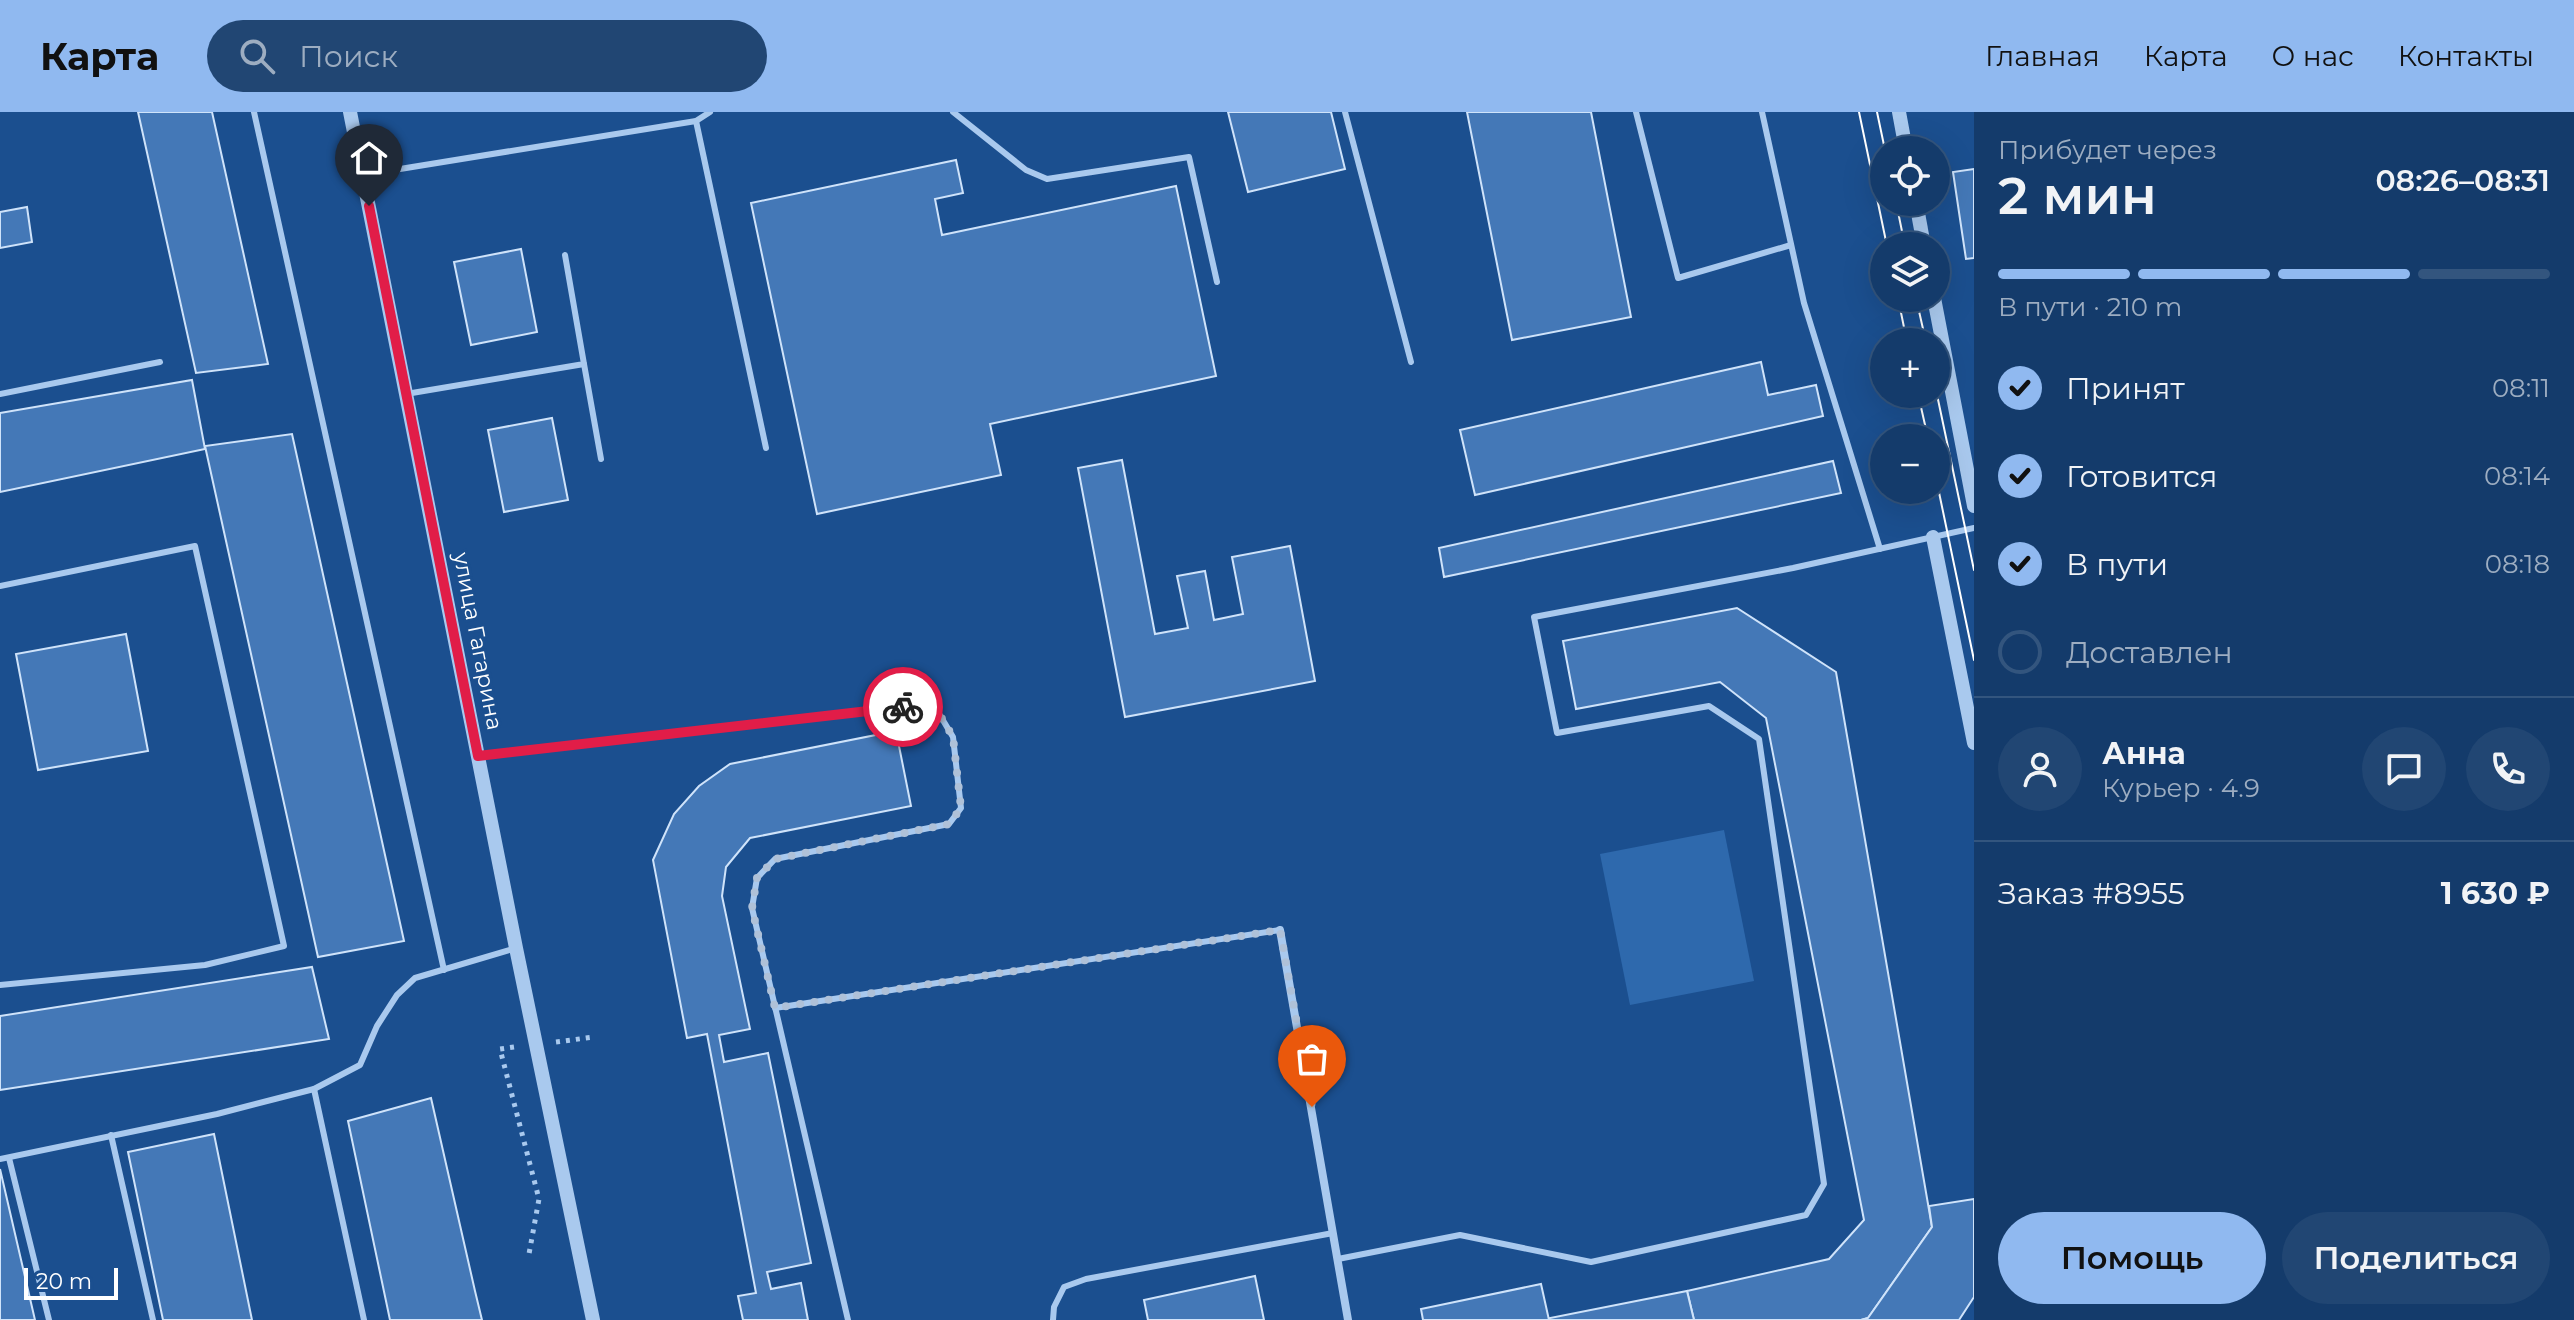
<!DOCTYPE html>
<html lang="ru">
<meta charset="utf-8">
<style>
:root{--surface:#143b6b;--page:#214673;--text:#f1f3f6;--muted:#9dadc1;--line:#33557e;--accent:#90b9f0}
body{margin:0;font-family:Montserrat,sans-serif;background:var(--page);color:var(--text);height:100vh;display:flex;flex-direction:column;font-size:30px;white-space:nowrap}
*{box-sizing:border-box;margin:0}
p{font-size:26px;color:var(--muted)}
.icon{flex:none;width:44px;height:44px;fill:none;stroke:currentColor;stroke-width:2;stroke-linecap:round;stroke-linejoin:round}
.map{position:relative;flex:1;overflow:hidden}
.drawer{display:flex;flex-direction:column;background:var(--surface);width:600px}
.drawer>*{flex:none}
.fabs{position:absolute;left:1870px;top:24px;display:grid;gap:16px}
.fabs a{display:grid;place-items:center;width:80px;height:80px;border-radius:50%;background:var(--surface);box-shadow:0 8px 32px #0002,0 0 0 2px var(--line);font-size:40px}
.scale{position:absolute;left:24px;bottom:20px;width:94px;box-sizing:border-box;padding-left:8px;border:4px solid #fff;border-top:0;font-size:22px;line-height:28px;white-space:nowrap;color:#fff;-webkit-text-stroke:6px #1b4f8f;paint-order:stroke}
.pin{position:absolute;display:grid;place-items:center;width:68px;height:68px;color:#fff;margin:-82px -34px;border-radius:50% 50% 50% 0;rotate:-45deg;box-shadow:0 0 8px #0007}
.pin .icon{rotate:45deg}
.courier{position:absolute;display:grid;place-items:center;width:80px;height:80px;margin:-40px;border:6px solid #e11d48;border-radius:50%;background:#fff;color:#222;box-shadow:0 2px 10px #0007}
.summary em{font-style:normal;font-weight:600}
.summary div{display:flex;flex-direction:column-reverse}
.summary{display:flex;align-items:center;justify-content:space-between;height:136px;padding:0 24px}
h1{font-size:52px;font-weight:600;line-height:60px}
.bar{display:grid;grid-template-columns:repeat(4,1fr);gap:12px 8px;align-content:center;height:96px;padding:0 24px}
.bar i{height:10px;border-radius:6px;background:var(--line)}
.bar .on{background:var(--accent)}
.bar p{grid-column:span 4}
.line{display:flex;align-items:center;gap:20px;padding:0 24px;border-top:2px solid var(--line)}
.line div{flex:1}
.round{display:grid;place-items:center;flex:none;width:84px;height:84px;border-radius:42px;background:var(--page)}
ol{padding:0 24px;list-style:none}
li{display:flex;align-items:center;gap:24px;height:88px}
li p{margin-inline-start:auto}
li .icon{padding:8px;border-radius:50%;background:var(--accent);color:#111;stroke-width:4}
li:last-child{color:var(--muted)}
li i{width:44px;height:44px;border:4px solid var(--line);border-radius:50%}
.action{display:flex;gap:16px;margin-top:auto;padding:16px 24px}
.action a{flex:1;height:92px;border-radius:48px;background:var(--accent);color:#111;font-size:32px;font-weight:600;line-height:92px;text-align:center}
.action a+a{background:var(--page);color:var(--text)}
header{display:flex;align-items:center;gap:48px;box-sizing:border-box;height:112px;padding:0 40px;background:var(--accent);color:#111}
header strong{font-size:38px}
nav{display:flex;gap:44px;margin-inline-start:auto;font-size:28px}
.search{width:560px;height:72px;background:var(--page);display:flex;align-items:center;gap:20px;box-sizing:border-box;padding:0 28px;border-radius:44px;color:var(--muted);font-size:30px}
main{display:flex;flex:1;min-height:0}
.map>svg:first-child{display:block}
.grass{fill:#2e69ad}
.building{fill:#4478b7;stroke:#cfe3fa;stroke-width:2}
.lines{fill:none;stroke-linecap:round;stroke-linejoin:round}
.path{stroke:#a9c9ee;stroke-width:5;stroke-dasharray:4 6;stroke-linecap:butt}
.service{stroke:#a9c9ee;stroke-width:6}
.minor{stroke:#a9c9ee;stroke-width:8}
.tertiary{stroke:#a9c9ee;stroke-width:14}
.tram{stroke:#fff;stroke-width:2}
.done{stroke:#afc1d8;stroke-width:8;stroke-dasharray:0 14.4}
.route{stroke:#e11d48;stroke-width:10}
.labels{text-anchor:middle;dominant-baseline:central;stroke-width:6;stroke-linejoin:round;paint-order:stroke}
.street-label{font-size:22px;fill:#fff;stroke:#1b4f8f}
</style>
<header>
<strong>Карта</strong>
<div class="search"><svg class="icon" aria-label="search" viewBox="0 0 24 24"><circle cx="10" cy="10" r="6"/><path d="M15 15l6 6"/></svg>Поиск</div>
<nav><a>Главная</a><a>Карта</a><a>О нас</a><a>Контакты</a></nav>
</header>
<main>
<div class="map">
<svg width="1974" height="1208" viewBox="0 0 1974 1208">
<rect width="100%" height="100%" fill="#1b4f8f"/>
<polygon class="grass" points="1724,718 1754,869 1630,893 1600,742"/>
<g class="building">
<polygon points="138,0 212,0 268,252 196,261"/>
<polygon points="1228,0 1331,0 1345,57 1248,80"/>
<polygon points="1467,0 1591,0 1631,205 1512,228"/>
<polygon points="956,48 963,81 935,87 942,123 1176,74 1216,264 990,312 1001,363 817,402 751,91"/>
<polygon points="1974,57 1974,146 1966,147 1953,60"/>
<polygon points="27,95 32,130 0,136 0,100"/>
<polygon points="521,137 537,220 471,233 454,150"/>
<polygon points="1761,250 1768,283 1816,273 1823,304 1475,383 1460,318"/>
<polygon points="192,268 205,337 0,380 0,301"/>
<polygon points="552,306 568,388 504,400 488,318"/>
<polygon points="292,322 404,829 318,845 205,334"/>
<polygon points="1122,348 1155,522 1188,516 1177,464 1205,459 1214,508 1243,502 1232,445 1290,434 1315,569 1125,605 1078,356"/>
<polygon points="1833,349 1841,381 1444,465 1439,436"/>
<polygon points="1737,496 1836,560 1932,1115 1868,1206 1861,1208 1694,1208 1687,1179 1829,1147 1864,1108 1766,606 1720,570 1576,597 1563,529"/>
<polygon points="126,522 148,639 38,658 16,542"/>
<polygon points="896,619 911,694 750,726 726,755 722,784 750,917 719,923 724,950 768,941 811,1151 767,1160 771,1177 801,1171 808,1208 743,1208 738,1184 756,1181 707,922 687,926 653,748 674,702 699,674 730,652"/>
<polygon points="312,855 329,927 0,978 0,904"/>
<polygon points="431,986 475,1179 482,1208 390,1208 348,1009"/>
<polygon points="214,1022 252,1208 163,1208 128,1040"/>
<polygon points="0,1057 35,1208 0,1208"/>
<polygon points="1974,1087 1974,1185 1959,1208 1861,1208 1868,1206 1932,1115 1929,1094"/>
<polygon points="1255,1164 1264,1208 1148,1208 1144,1188"/>
<polygon points="1541,1172 1549,1208 1423,1208 1421,1197"/>
<polygon points="1687,1179 1694,1208 1550,1208 1550,1206"/>
</g>
<g class="lines">
<g class="path">
<polyline points="556,930 594,925"/>
<polyline points="514,935 500,937 539,1087 529,1142"/>
</g>
<g class="service">
<polyline points="254,0 444,858"/>
<polyline points="953,0 1026,58 1047,67 1189,45 1217,170"/>
<polyline points="1345,0 1411,250"/>
<polyline points="1636,0 1678,166 1791,133"/>
<polyline points="1762,0 1804,191 1880,437"/>
<polyline points="696,9 766,336"/>
<polyline points="363,63 696,9 710,0"/>
<polyline points="584,252 601,347"/>
<polyline points="0,282 160,250"/>
<polyline points="406,282 584,252 565,143"/>
<polyline points="0,474 195,434 284,834 205,853 0,873"/>
<polyline points="478,644 910,594 938,600 953,625 961,696 949,712 775,747 757,766 752,796 848,1208"/>
<polyline points="775,896 1280,818"/>
<polyline points="314,977 364,1208"/>
<polyline points="111,1023 153,1208"/>
<polyline points="9,1046 49,1208"/>
<polyline points="0,1047 217,1002 314,977 360,953 377,914 397,883 415,866 516,836"/>
<polyline points="1338,1147 1460,1123 1591,1150 1806,1103 1824,1072 1759,627 1709,594 1557,621 1534,505 1793,456 1974,416"/>
<polyline points="1053,1208 1054,1195 1064,1175 1086,1167 1333,1121"/>
</g>
<polyline class="minor" points="1280,818 1348,1208"/>
<g class="tertiary">
<polyline points="350,0 516,836 593,1208"/>
<polyline points="1899,0 1906,38"/>
<polyline points="1916,90 1924,134"/>
<polyline points="1934,186 1974,394"/>
<polyline points="1933,425 1974,631"/>
</g>
<g class="tram">
<polyline points="1859,0 1887,134"/>
<polyline points="1877,0 1885,38"/>
<polyline points="1896,90 1905,134"/>
<polyline points="1898,186 1907,230"/>
<polyline points="1916,186 1926,230"/>
<polyline points="1936,278 1974,458"/>
<polyline points="1918,282 1928,326"/>
<polyline points="1936,366 1974,548"/>
</g>
</g>
<g class="lines">
<polyline class="done" points="903,595 910,594 938,600 953,625 961,696 949,712 775,747 757,766 752,796 775,896 1280,818 1312,995"/>
<polyline class="route" points="369,94 478,644 903,595"/>
</g>
<g class="labels">
<g class="street-label">
<text transform="translate(478 529) rotate(79)">улица Гагарина</text>
</g>
</g>
</svg>
<div class="fabs">
<a><svg class="icon" aria-label="locate" viewBox="0 0 24 24"><circle cx="12" cy="12" r="6"/><path d="M12 2v4M12 18v4M2 12h4M18 12h4"/></svg></a>
<a><svg class="icon" aria-label="layers" viewBox="0 0 24 24"><path d="M12 4l9 5-9 5-9-5zM3 14l9 5 9-5"/></svg></a>
<a>+</a>
<a>−</a>
</div>
<div class="scale">20 m</div>
<div class="pin" style="left:1312px;top:995px;background:#ea580c"><svg class="icon" aria-label="bag" viewBox="0 0 24 24"><path d="M5 8h14l-1 12H6zM9 8a3 3 0 0 1 6 0"/></svg></div>
<div class="pin" style="left:369px;top:94px;background:#1f2937"><svg class="icon" aria-label="home" viewBox="0 0 24 24"><path d="M3 11l9-7 9 7M6 9v11h12V9"/></svg></div>
<div class="courier" style="left:903px;top:595px"><svg class="icon" aria-label="bike" viewBox="0 0 24 24"><circle cx="6" cy="16" r="4"/><circle cx="18" cy="16" r="4"/><path d="M6 16l4-8h5l3 8M10 8l3 8H6M13 5h3"/></svg></div>
</div>
<section class="drawer">
<div class="summary"><div><h1>2 мин</h1><p>Прибудет через</p></div><em>08:26–08:31</em></div>
<div class="bar"><i class="on"></i><i class="on"></i><i class="on"></i><i></i><p>В пути · 210 m</p></div>
<ol>
<li><svg class="icon" aria-label="check" viewBox="0 0 24 24"><path d="M5 12l5 5 9-10"/></svg>Принят<p>08:11</p></li>
<li><svg class="icon" aria-label="check" viewBox="0 0 24 24"><path d="M5 12l5 5 9-10"/></svg>Готовится<p>08:14</p></li>
<li><svg class="icon" aria-label="check" viewBox="0 0 24 24"><path d="M5 12l5 5 9-10"/></svg>В пути<p>08:18</p></li>
<li><i></i>Доставлен</li>
</ol>
<div class="line" style="height:144px"><a class="round"><svg class="icon" aria-label="person" viewBox="0 0 24 24"><circle cx="12" cy="8" r="4"/><path d="M4 21q1-7 8-7t8 7"/></svg></a><div><b>Анна</b><p>Курьер · 4.9</p></div><a class="round"><svg class="icon" aria-label="chat" viewBox="0 0 24 24"><path d="M4 5h16v11H9l-5 4z"/></svg></a><a class="round"><svg class="icon" aria-label="phone" viewBox="0 0 24 24"><path d="M5 4h4l2 5-3 2q2 4 5 5l2-3 5 2v4C11 20 4 13 5 4z"/></svg></a></div>
<div class="line" style="height:104px"><div>Заказ #8955</div><b>1 630 ₽</b></div>
<div class="action"><a>Помощь</a><a>Поделиться</a></div>
</section>
</main>
